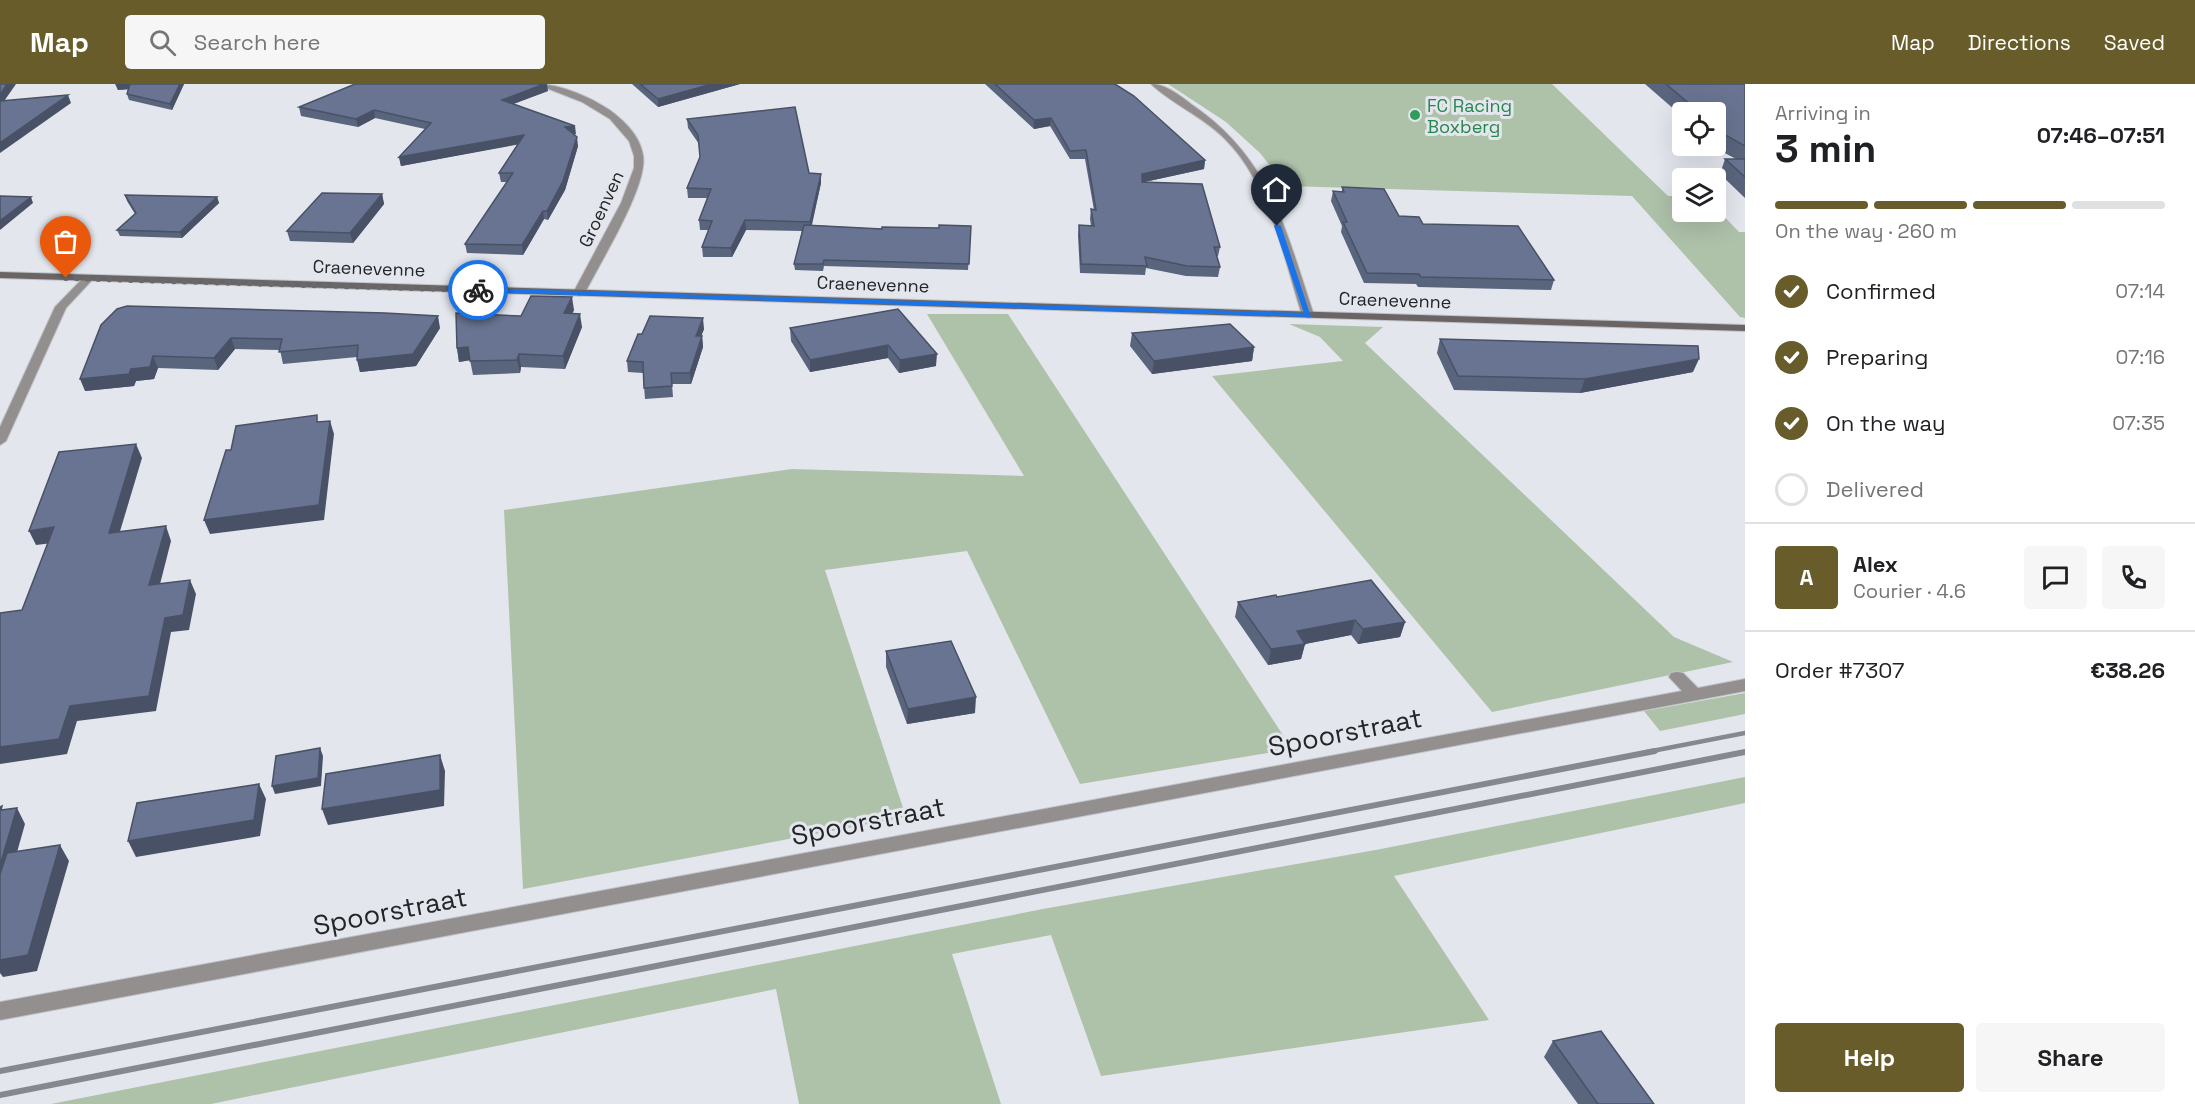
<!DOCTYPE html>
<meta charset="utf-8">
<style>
:root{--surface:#fff;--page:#f6f6f6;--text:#202124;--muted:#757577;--line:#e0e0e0;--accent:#685d2a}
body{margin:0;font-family:"Space Grotesk",sans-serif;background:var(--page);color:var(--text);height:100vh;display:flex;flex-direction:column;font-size:22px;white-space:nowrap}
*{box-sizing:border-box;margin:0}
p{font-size:20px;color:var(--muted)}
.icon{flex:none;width:33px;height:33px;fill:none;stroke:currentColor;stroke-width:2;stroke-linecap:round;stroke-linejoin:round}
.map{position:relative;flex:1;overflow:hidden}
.drawer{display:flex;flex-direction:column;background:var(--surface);width:450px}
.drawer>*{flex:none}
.controls{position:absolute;left:1672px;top:18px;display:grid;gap:12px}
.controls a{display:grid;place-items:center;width:54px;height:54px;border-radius:6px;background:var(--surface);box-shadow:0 6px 24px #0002;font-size:30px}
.pin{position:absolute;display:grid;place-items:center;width:51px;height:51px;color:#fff;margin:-62px -26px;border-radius:50% 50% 50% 0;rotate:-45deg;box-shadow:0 0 6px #0007}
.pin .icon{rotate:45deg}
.courier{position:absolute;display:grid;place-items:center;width:60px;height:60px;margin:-30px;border:4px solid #1a73e8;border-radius:50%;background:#fff;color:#222;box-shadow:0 2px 8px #0007}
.head em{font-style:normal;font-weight:700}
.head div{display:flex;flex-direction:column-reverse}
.head{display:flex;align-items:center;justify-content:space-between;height:102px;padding:0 30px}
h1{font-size:39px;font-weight:700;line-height:45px}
.bar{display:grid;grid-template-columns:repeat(4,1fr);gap:9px 6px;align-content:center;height:72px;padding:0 30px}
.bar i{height:8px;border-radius:4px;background:var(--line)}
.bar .current{background:var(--accent)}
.bar p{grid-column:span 4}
.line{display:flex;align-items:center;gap:15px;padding:0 30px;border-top:2px solid var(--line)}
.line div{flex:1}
.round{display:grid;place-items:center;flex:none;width:63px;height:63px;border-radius:6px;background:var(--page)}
ol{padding:0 30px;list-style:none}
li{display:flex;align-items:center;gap:18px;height:66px}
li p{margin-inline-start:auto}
li .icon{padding:6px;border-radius:50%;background:var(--accent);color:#fff;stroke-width:4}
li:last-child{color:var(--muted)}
li i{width:33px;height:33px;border:3px solid var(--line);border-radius:50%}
.action{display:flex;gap:12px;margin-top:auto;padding:12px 30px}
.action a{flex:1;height:69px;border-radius:6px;background:var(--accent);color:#fff;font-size:24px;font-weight:700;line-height:69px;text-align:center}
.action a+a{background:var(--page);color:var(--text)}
header{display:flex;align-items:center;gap:36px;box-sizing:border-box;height:84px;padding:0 30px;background:var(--accent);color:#fff}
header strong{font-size:28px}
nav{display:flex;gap:33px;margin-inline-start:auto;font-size:21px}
.search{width:420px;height:54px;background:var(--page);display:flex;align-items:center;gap:15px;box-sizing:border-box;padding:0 21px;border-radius:6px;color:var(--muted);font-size:22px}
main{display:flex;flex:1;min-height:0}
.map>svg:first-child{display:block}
.green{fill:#aec1a9}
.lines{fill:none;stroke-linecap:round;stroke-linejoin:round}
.street-casing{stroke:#c1c3c9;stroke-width:2}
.secondary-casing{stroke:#c1c3c9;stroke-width:2}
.street{fill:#928f8e;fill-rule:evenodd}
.secondary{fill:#6a6564;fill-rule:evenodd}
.rail-far1{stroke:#86888d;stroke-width:4.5}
.rail{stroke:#86888d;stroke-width:6}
.wall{fill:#59647d}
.shaded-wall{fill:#495166}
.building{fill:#687491;stroke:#495166;stroke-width:1.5}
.route{fill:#1a73e8}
.done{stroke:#67696c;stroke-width:6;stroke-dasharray:0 10.8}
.leisure-dot{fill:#2e9e5b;stroke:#e3e6ed;stroke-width:2}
.labels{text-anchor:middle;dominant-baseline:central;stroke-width:6;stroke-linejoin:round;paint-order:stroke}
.far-leisure-label{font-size:18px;fill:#27864d;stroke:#e3e6ed;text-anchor:start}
.far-street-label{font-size:18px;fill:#242527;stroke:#e3e6ed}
.near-street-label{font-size:27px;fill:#242527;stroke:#e3e6ed}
</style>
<header>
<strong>Map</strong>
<div class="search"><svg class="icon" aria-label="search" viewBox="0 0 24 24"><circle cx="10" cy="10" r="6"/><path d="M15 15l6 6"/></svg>Search here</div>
<nav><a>Map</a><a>Directions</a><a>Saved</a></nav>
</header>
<main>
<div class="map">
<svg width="1745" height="1020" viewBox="0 0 1745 1020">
<rect width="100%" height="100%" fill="#e3e6ed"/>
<g class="green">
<polygon points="1168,0 1552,0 1668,112 1683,112 1683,128 1716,128 1716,124 1739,148 1745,148 1745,234 1740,233 1632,112 1286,102 1260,69 1226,38"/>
<polygon points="927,230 1008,230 1292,665 1080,700 967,467 825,486 906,733 523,805 504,426 792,385 1024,392"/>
<polygon points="1289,240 1383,243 1365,259 1674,553 1733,578 1492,628 1212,292 1343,277 1320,253"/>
<polygon points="1745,609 1745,630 1660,647 1644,627"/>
<polygon points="1745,693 1745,719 1394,792 1489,936 1101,992 1051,851 952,870 1001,1020 799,1020 776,905 211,1020 51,1020 1043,825 1381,765"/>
</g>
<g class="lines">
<g class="street-casing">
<g id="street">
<path d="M536,0C560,0 588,12 608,25C624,36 640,52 643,71C649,101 599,180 585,209L579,212L573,209L621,119L634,84V72L629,57L610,35L582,18Z"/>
<path d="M1151,0C1166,0 1179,11 1191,20C1271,74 1285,145 1314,231L1312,233L1308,234L1302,231C1283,172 1270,100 1225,55C1202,32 1172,20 1151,0Z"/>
<polygon points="89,191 94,194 66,224 6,357 0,361 0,343 55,223 85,192"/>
<polygon points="1677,588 1683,589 1698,604 1745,595 1745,607 0,936 0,918 1682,607 1669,593 1671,589"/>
</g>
</g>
<g class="secondary-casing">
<polygon id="secondary" points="0,188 1745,241 1745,247 0,194"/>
</g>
<use href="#street" class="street"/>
<use href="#secondary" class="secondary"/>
<polyline class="rail-far1" points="1647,668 1745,649"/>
<g class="rail">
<polyline points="0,987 1655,667"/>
<polyline points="0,1011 1745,668"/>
</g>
</g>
<g class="wall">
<polygon points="115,0 184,0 172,26 129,16 127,10 128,5 118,6"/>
<polygon points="632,0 740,0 658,23"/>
<polygon points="985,0 1115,0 1205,76 1204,85 1144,98 1220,163 1218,172 1217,172 1220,183 1218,193 1186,192 1146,184 1145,191 1080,189 1078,151 1079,141 1091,142 1090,135 1091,125 1094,126 1085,75 1070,75 1050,42 1034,45"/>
<polygon points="1645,0 1745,0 1745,114 1720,90 1725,75 1736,75 1721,67 1715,62 1716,62 1716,28 1683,28 1683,33"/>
<polygon points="548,7 513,20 576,50 573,50 578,62 565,106 548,136 544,135 523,171 467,169 465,160 508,98 501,98 499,89 518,60 401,82 399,73 425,45 375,34 358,43 301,32 299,23"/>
<polygon points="687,35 809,89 821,90 821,99 812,141 882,145 939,144 971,142 968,186 824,182 823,187 795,186 794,180 802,147 746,146 732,173 703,173 702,163 709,146 700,146 699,136 707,114 688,114 687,104 700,73 699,60 688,44"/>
<polygon points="1342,103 1399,132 1423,140 1554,196 1551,206 1418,203 1416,200 1364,199 1341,148 1342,142 1331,117 1333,107 1342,107"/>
<polygon points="382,110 384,120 353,159 290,157 287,147"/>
<polygon points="125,111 217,113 219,119 182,154 120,152 117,146 135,130 127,117"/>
<polygon points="898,225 936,282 899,289 888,274 810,288 791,257 790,244"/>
<polygon points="574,226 572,230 582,243 565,285 521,283 520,289 473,291 470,276 459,278 457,264 521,232"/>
<polygon points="101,241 440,244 416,282 360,288 357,273 283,280 280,266 235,265 218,286 158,284 154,295 136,297 134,302 85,307"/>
<polygon points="704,245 701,252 702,252 703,263 691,300 672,300 673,313 645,315 643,289 628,288 627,277"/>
<polygon points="1132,249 1254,263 1252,277 1152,290 1130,262"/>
<polygon points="1440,255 1693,288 1580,309 1454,306 1437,269"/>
<polygon points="1277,513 1405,538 1400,553 1358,560 1351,551 1305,560 1301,575 1268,581 1235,533 1238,518"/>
<polygon points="886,567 975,629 907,640 886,583"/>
<polygon points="1553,957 1654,1020 1578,1020 1544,973"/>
</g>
<g class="shaded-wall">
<polygon points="7,0 16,0 0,23 0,11"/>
<polygon points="116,0 130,0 132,5 118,6"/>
<polygon points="180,0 184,0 172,26 170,20"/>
<polygon points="544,0 547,0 548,7 503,24 502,16"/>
<polygon points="712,0 740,0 658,23 658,15"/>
<polygon points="68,11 71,19 0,69 0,59"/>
<polygon points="374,26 375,34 358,43 356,35"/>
<polygon points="1051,34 1050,42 1034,45 1034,36"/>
<polygon points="575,42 576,50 566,52 565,43"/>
<polygon points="524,51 526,59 401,82 399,73"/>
<polygon points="577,53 578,62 565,106 548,136 547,127"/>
<polygon points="1205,76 1204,85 1140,99 1142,90"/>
<polygon points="821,90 821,99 810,147 810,138"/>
<polygon points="382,110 384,120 353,159 350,149"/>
<polygon points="31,113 33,119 0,146 0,137"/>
<polygon points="217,113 219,119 182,154 180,148"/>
<polygon points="543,127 544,135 523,171 522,161"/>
<polygon points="745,136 746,146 732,173 731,164"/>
<polygon points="572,213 574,226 566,242 564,229"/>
<polygon points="580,230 582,243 565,285 563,272"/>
<polygon points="438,232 440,244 416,282 360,288 357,276"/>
<polygon points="703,234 704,245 697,263 696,252"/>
<polygon points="702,252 703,263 691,300 690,289"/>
<polygon points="231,254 235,265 218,286 214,274"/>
<polygon points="888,261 888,274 810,288 810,276"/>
<polygon points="468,263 471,276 459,278 457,264"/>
<polygon points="1254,263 1252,277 1152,290 1154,277"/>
<polygon points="519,270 521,283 520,289 517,276"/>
<polygon points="937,270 936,282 899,289 900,276"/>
<polygon points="153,272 158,284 154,295 136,297 134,302 85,307 80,295 131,285"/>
<polygon points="1699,275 1693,288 1580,309 1585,295"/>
<polygon points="330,337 334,350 324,436 210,450 204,436"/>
<polygon points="136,360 142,374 115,464 109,449"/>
<polygon points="166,442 171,457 156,516 149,501"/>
<polygon points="54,443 61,458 36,461 29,447"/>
<polygon points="190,496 196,510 189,546 171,548 156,627 77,637 67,670 0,680 0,663 70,622 165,534"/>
<polygon points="1355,536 1351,551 1305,560 1301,575 1268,581 1271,565 1297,547"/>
<polygon points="1405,538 1400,553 1358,560 1363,545"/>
<polygon points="976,613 975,629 907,640 908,625"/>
<polygon points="320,664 323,672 321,702 275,710 272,702"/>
<polygon points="440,671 445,687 444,722 328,741 322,725"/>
<polygon points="259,700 266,715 260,752 136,773 128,757"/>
<polygon points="17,724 25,740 10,793 0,795 0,778"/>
<polygon points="60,761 69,777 37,887 3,893 0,889 0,869"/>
</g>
<g class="building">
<polygon points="0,0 7,0 0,11"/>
<polygon points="130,0 180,0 170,20 127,10"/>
<polygon points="355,0 544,0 502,16 575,42 565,43 577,53 563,97 547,127 543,127 522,161 465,160 513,89 499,89 524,51 399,73 431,39 374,26 356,35 299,23"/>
<polygon points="640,0 712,0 658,15"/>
<polygon points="995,0 1115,0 1134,12 1205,76 1142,90 1142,98 1202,100 1220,163 1214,163 1220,183 1187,182 1145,173 1147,182 1081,180 1079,141 1094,142 1091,125 1096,126 1086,66 1070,67 1051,34 1034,36"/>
<polygon points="1666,0 1745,0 1745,62 1727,52 1716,43 1716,28 1699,28"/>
<polygon points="68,11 0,59 0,17"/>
<polygon points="795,23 809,89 821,90 810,138 745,136 731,164 702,163 712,137 699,136 711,105 687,104 700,73 698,51 687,35"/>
<polygon points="1725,75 1745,75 1745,93"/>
<polygon points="1342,103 1384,105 1399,132 1419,133 1423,140 1518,142 1554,196 1421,193 1419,190 1367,189 1343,138 1347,138 1333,107 1344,108"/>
<polygon points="322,109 382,110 350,149 287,147"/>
<polygon points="125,111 217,113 180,148 117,146 136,129"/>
<polygon points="0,112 31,113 0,137"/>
<polygon points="804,141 882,145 882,143 939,144 939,141 971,142 969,180 824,176 823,180 794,180"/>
<polygon points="531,212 572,213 564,229 580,230 563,272 519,270 517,276 470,277 468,263 457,264 456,229 521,232"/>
<polygon points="127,222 385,229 438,232 413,270 357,276 358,261 279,268 282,255 231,254 214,274 153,272 150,283 131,285 129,290 80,295 101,241 117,225"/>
<polygon points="898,225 937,270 900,276 888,261 810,276 790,244"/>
<polygon points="650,232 703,234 696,252 702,252 690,289 671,289 672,302 644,304 643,278 627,277 638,250 642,250"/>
<polygon points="1230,240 1254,263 1154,277 1132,249"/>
<polygon points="1440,255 1698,262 1699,275 1585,295 1458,292"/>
<polygon points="317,331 317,338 330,337 319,421 204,436 226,366 231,366 236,342"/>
<polygon points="136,360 109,449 166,442 149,501 190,496 183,531 165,534 149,612 70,622 59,655 0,663 0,529 22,526 54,443 29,447 59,368"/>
<polygon points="1371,496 1405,538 1363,545 1355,536 1297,547 1305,560 1271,565 1238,518 1276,511 1277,513"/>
<polygon points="951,557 976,613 908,625 886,567"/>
<polygon points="320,664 318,694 272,702 276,672"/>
<polygon points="440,671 440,706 322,725 326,690"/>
<polygon points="259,700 254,736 128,757 137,719"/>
<polygon points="2,722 1,726 17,724 1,778 0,778 0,723"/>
<polygon points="60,761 28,871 0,876 0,790 7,769"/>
<polygon points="1601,947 1654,1020 1598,1020 1553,957"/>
</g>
<polygon class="route" points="1277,140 1281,142 1311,233 478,208 474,206 478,204 1304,229 1274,142"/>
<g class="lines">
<polyline class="done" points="66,194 478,206"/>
</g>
<circle class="leisure-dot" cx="1415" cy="31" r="6"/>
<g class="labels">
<g class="far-leisure-label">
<text x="1427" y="21">FC Racing<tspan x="1427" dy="21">Boxberg</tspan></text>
</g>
<g class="far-street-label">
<text transform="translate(601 125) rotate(-65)">Groenven</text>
<text transform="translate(369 184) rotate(2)">Craenevenne</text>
<text transform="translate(873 200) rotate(2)">Craenevenne</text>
<text transform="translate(1395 216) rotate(2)">Craenevenne</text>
</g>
<g class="near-street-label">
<text transform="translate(1345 648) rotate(-11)">Spoorstraat</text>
<text transform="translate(868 737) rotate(-11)">Spoorstraat</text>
<text transform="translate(390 827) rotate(-11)">Spoorstraat</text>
</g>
</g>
</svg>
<div class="controls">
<a><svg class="icon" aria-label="locate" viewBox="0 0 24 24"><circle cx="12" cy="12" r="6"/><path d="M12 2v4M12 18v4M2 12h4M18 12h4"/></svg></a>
<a><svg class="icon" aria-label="layers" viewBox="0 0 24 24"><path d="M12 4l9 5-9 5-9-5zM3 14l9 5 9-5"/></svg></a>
</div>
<div class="pin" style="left:66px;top:194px;background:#ea580c"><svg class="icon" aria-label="bag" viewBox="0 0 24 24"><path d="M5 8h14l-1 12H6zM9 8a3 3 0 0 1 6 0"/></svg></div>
<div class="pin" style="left:1277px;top:142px;background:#1f2937"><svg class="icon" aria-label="home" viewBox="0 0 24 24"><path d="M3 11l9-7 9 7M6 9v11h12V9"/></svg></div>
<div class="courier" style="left:478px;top:206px"><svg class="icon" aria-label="bike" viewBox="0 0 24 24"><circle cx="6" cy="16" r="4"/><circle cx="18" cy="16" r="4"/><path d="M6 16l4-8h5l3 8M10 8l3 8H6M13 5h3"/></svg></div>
</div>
<section class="drawer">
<div class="head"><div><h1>3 min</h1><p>Arriving in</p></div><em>07:46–07:51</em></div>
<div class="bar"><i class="current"></i><i class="current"></i><i class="current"></i><i></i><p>On the way · 260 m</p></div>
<ol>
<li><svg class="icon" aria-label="check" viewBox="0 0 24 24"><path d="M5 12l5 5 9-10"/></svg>Confirmed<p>07:14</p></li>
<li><svg class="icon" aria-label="check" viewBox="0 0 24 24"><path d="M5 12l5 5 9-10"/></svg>Preparing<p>07:16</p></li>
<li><svg class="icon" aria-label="check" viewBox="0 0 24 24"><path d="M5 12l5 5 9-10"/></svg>On the way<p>07:35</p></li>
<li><i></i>Delivered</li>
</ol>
<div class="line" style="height:108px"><b class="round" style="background:var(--accent);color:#fff">A</b><div><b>Alex</b><p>Courier · 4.6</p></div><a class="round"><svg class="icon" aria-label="chat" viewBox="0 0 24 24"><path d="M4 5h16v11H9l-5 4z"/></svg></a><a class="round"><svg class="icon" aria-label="phone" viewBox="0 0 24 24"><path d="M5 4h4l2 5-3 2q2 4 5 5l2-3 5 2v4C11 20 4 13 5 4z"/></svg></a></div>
<div class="line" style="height:78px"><div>Order #7307</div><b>€38.26</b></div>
<div class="action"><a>Help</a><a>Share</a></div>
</section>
</main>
